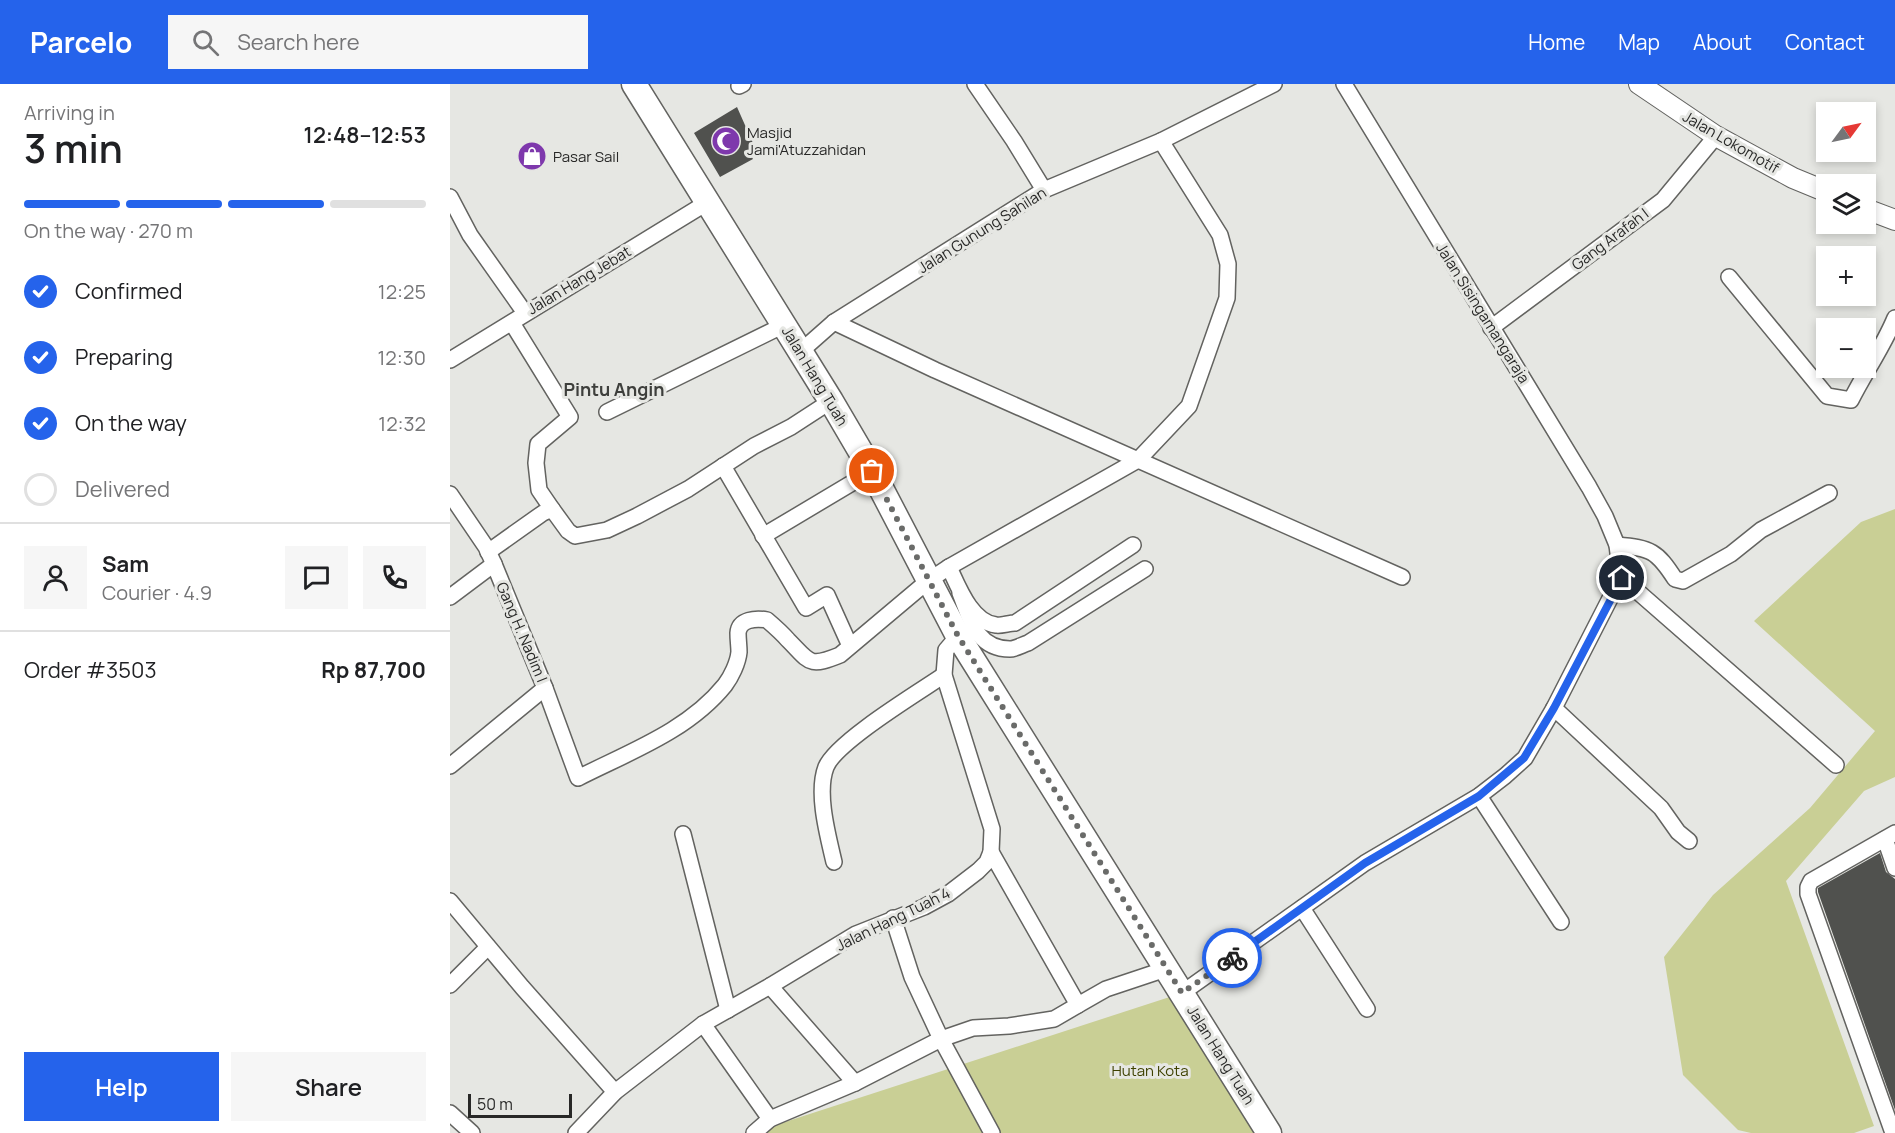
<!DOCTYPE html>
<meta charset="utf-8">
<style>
:root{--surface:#fff;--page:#f6f6f6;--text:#202124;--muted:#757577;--line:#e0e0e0;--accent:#2563eb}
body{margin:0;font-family:Manrope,sans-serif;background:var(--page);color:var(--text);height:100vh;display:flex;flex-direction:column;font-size:22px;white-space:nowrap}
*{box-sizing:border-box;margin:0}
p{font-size:20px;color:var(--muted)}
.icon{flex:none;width:33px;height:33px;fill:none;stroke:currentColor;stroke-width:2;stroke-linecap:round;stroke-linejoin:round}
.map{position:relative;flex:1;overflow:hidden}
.panel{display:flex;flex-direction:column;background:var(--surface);width:450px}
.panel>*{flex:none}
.needle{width:39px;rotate:57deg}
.tools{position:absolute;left:1366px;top:18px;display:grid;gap:12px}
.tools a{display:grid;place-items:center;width:60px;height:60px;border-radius:0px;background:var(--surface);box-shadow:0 3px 9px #0003;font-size:30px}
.scale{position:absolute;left:18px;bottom:15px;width:104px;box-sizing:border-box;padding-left:6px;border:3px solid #282827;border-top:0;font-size:16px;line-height:21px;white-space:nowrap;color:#282827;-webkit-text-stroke:4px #e6e7e3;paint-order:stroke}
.pin{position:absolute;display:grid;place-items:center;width:51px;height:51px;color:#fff;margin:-26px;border:3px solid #fff;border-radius:50%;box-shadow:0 2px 6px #0007}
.courier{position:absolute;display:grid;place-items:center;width:60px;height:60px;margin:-30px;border:4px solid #2563eb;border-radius:50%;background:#fff;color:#222;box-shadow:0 2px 8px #0007}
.summary em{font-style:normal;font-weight:600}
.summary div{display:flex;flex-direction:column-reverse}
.summary{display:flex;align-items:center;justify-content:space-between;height:102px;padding:0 24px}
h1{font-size:39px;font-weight:600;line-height:45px}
.bar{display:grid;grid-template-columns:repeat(4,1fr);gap:9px 6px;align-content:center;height:72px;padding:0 24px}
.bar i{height:8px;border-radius:4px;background:var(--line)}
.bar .current{background:var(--accent)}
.bar p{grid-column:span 4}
.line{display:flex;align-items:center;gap:15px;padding:0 24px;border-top:2px solid var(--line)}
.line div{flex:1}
.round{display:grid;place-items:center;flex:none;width:63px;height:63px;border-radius:0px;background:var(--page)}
ol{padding:0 24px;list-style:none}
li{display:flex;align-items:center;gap:18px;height:66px}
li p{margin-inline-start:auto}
li .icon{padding:6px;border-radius:50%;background:var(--accent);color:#fff;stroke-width:4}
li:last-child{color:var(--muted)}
li i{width:33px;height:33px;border:3px solid var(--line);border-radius:50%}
.primary-button{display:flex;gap:12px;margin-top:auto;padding:12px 24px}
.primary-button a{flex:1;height:69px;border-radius:0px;background:var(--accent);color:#fff;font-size:24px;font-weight:600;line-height:69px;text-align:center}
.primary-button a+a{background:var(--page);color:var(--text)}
header{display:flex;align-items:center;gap:36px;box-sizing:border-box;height:84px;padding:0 30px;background:var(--accent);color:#fff}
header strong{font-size:28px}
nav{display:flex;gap:33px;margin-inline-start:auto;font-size:21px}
.search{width:420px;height:54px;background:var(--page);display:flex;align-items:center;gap:15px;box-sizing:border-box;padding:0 21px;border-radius:0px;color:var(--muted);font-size:22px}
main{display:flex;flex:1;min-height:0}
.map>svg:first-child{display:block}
.green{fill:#c9cf95}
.building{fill:#50514e}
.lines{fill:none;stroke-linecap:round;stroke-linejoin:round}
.minor-casing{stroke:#636360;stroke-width:18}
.tertiary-casing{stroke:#636360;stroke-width:22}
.primary-casing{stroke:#636360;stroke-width:27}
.minor{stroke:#fff;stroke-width:15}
.tertiary{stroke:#fff;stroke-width:20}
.primary{stroke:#fff;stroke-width:24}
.done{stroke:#6a6b69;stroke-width:6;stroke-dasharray:0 10.8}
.route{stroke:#2563eb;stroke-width:8}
.labels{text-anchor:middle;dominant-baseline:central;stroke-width:6;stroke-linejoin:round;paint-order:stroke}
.poi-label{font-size:15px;fill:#282827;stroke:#e6e7e3;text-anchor:start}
.street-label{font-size:15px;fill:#282827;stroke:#e6e7e3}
.park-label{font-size:15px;fill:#3e4100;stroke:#e6e7e3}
.quarter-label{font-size:18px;font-weight:bold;fill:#3e3f3c;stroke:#e6e7e3}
</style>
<header>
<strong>Parcelo</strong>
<div class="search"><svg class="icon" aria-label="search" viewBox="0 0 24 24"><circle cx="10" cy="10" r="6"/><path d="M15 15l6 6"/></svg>Search here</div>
<nav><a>Home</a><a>Map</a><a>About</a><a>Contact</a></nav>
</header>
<main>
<section class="panel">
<div class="summary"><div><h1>3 min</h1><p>Arriving in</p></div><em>12:48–12:53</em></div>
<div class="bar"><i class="current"></i><i class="current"></i><i class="current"></i><i></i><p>On the way · 270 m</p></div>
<ol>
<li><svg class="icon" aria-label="check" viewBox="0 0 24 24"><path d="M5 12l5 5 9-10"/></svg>Confirmed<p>12:25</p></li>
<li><svg class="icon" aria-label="check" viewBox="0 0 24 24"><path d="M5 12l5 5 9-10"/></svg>Preparing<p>12:30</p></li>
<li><svg class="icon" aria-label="check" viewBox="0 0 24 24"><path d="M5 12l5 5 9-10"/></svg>On the way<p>12:32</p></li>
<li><i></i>Delivered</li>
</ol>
<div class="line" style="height:108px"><a class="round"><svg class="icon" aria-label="person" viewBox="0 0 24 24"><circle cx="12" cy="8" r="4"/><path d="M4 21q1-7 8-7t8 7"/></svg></a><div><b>Sam</b><p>Courier · 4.9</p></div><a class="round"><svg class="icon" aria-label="chat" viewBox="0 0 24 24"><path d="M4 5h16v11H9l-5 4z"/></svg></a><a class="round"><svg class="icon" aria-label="phone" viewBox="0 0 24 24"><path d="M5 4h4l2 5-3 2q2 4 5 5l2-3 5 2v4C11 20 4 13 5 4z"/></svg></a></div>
<div class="line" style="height:78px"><div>Order #3503</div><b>Rp 87,700</b></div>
<div class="primary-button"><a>Help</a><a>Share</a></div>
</section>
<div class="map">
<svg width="1445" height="1049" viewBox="0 0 1445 1049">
<rect width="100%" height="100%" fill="#e6e7e3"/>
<g class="green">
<polygon points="1445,425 1445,693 1414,707 1336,797 1424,1042 1404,1049 1301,1049 1288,1046 1233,991 1214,873 1263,811 1360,724 1425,647 1304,537 1411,438"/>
<polygon points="732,909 816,1049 301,1049"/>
</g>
<g class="building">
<polygon points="287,23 306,66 300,70 303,75 270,93 244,49"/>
<polygon points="1430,769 1436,788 1445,795 1445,1026 1368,808 1368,804"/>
</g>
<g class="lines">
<g class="minor-casing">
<g id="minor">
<polyline points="525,0 564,57 594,106"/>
<polyline points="289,2 293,0"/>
<polyline points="0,113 20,151 75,229"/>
<path d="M1279,193L1377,312L1401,316C1415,288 1433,263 1445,234"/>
<polyline points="384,238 485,286 952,493"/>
<polyline points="62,239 120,333 88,360 86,379 89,406 102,425"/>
<polyline points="1041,244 1213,116 1266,52"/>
<polyline points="350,268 384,238 594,106 711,57 824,0"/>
<polyline points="0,276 258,118"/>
<polyline points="157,328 334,241"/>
<polyline points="273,382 356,524 377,511 400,562"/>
<path d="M0,410L36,463L44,480L95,604L128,694C179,668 238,647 275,601C281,593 288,579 289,568C289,562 288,556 288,549C289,535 306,534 317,536C324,542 332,549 338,556C360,578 358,584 390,571L478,497L499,483L688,376L739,322L777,214L778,180L770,151L711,57"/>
<polyline points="313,452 422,387"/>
<path d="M1167,461C1201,464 1207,467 1225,495L1233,497L1281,470L1311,446L1379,409"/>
<polyline points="38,468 93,429 102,425 118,447 125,452 157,446 187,432 238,405 304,362 341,343 381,317"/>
<path d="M499,483C508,502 521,538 546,541C551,542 559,539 565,539L683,461"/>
<polyline points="1171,493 1386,681"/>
<path d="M510,509C520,534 526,565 560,565C565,565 572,561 578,559L695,485"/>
<polyline points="0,513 44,480"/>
<polyline points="1104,624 1211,724 1228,748 1239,757"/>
<polyline points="0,682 95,604"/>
<polyline points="1029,712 1111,838"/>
<polyline points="233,750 278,926"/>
<polyline points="1435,755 1445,784"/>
<polyline points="541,768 628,921 656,905 716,885"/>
<path d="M384,778C378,752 366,709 376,683C386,658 469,608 494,591"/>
<polyline points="0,817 72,903 165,1008"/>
<polyline points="852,824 917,925"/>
<polyline points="443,834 462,893 491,955 542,1049"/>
<polyline points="0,901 38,863"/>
<polyline points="320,902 405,999"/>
<polyline points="732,909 915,779 1029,712 1055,692 1075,674 1104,624 1171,493 1167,461 1155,432 1139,403 894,0"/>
<polyline points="253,940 320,1035"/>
<polyline points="0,1029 22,1049"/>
<polyline points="126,1049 165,1008 253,940 320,902 406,850 474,823 498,810 528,787 537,778 541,768 542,745 494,591 496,566 508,552"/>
<polyline points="304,1049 320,1035 405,999 491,955 523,944 559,942 604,935 628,921"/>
<polyline points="1443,1049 1358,810 1358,803 1361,797 1445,749"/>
</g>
</g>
<g class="tertiary-casing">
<g id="tertiary">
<polyline points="1189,0 1266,52 1343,94 1377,108"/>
<polyline points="1416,125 1445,136"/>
</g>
</g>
<g class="primary-casing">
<polyline id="primary" points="184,0 381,317 422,387 508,552 819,1049"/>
</g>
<use href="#minor" class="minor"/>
<use href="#tertiary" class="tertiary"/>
<use href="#primary" class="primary"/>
</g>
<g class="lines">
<polyline class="done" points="422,387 508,552 732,909 782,874"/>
<polyline class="route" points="782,874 915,779 1029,712 1074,674 1104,624 1172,494"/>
</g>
<defs>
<g id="mosque-disc" transform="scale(1.5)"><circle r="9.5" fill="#7e38ac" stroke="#e6e7e3"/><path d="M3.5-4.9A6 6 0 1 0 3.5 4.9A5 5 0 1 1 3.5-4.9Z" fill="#fff"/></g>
<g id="shop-disc" transform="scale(1.5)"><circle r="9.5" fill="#7e38ac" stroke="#e6e7e3"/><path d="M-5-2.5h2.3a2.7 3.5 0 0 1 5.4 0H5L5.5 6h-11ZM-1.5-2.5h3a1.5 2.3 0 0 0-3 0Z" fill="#fff"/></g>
</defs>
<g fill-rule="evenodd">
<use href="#mosque-disc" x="276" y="57"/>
<use href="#shop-disc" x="82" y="72"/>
</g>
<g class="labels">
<g class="poi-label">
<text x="297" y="48">Masjid<tspan x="297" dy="17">Jami'Atuzzahidan</tspan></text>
<text x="103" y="72">Pasar Sail</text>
</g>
<g class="street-label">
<text transform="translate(1281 58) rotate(30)">Jalan Lokomotif</text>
<text transform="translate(532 146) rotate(-32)">Jalan Gunung Sahilan</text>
<text transform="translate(1160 155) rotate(-37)">Gang Arafah I</text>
<text transform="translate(129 196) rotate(-31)">Jalan Hang Jebat</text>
<text transform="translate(1033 229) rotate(58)">Jalan Sisingamangaraja</text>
<text transform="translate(365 292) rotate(59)">Jalan Hang Tuah</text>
<text transform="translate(72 548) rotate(67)">Gang H. Nadim I</text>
<text transform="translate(443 835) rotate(-26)">Jalan Hang Tuah 4</text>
<text transform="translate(771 971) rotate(58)">Jalan Hang Tuah</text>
</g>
<g class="park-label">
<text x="700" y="986">Hutan Kota</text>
</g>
<g class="quarter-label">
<text x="164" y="305">Pintu Angin</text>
</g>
</g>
</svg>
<div class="tools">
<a><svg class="needle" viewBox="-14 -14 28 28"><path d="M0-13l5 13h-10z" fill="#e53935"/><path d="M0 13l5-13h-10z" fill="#757577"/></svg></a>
<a><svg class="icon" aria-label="layers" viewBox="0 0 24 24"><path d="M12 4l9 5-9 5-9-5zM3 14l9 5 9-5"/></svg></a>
<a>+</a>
<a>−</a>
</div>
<div class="scale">50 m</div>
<div class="pin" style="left:422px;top:387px;background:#ea580c"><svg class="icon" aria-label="bag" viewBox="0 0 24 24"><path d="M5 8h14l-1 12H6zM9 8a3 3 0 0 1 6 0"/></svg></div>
<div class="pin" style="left:1172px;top:494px;background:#1f2937"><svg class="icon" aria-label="home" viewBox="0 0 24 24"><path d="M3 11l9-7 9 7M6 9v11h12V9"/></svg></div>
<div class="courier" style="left:782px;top:874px"><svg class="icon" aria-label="bike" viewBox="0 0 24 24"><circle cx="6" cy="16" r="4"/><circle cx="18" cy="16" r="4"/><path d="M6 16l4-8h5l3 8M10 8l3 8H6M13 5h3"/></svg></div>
</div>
</main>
